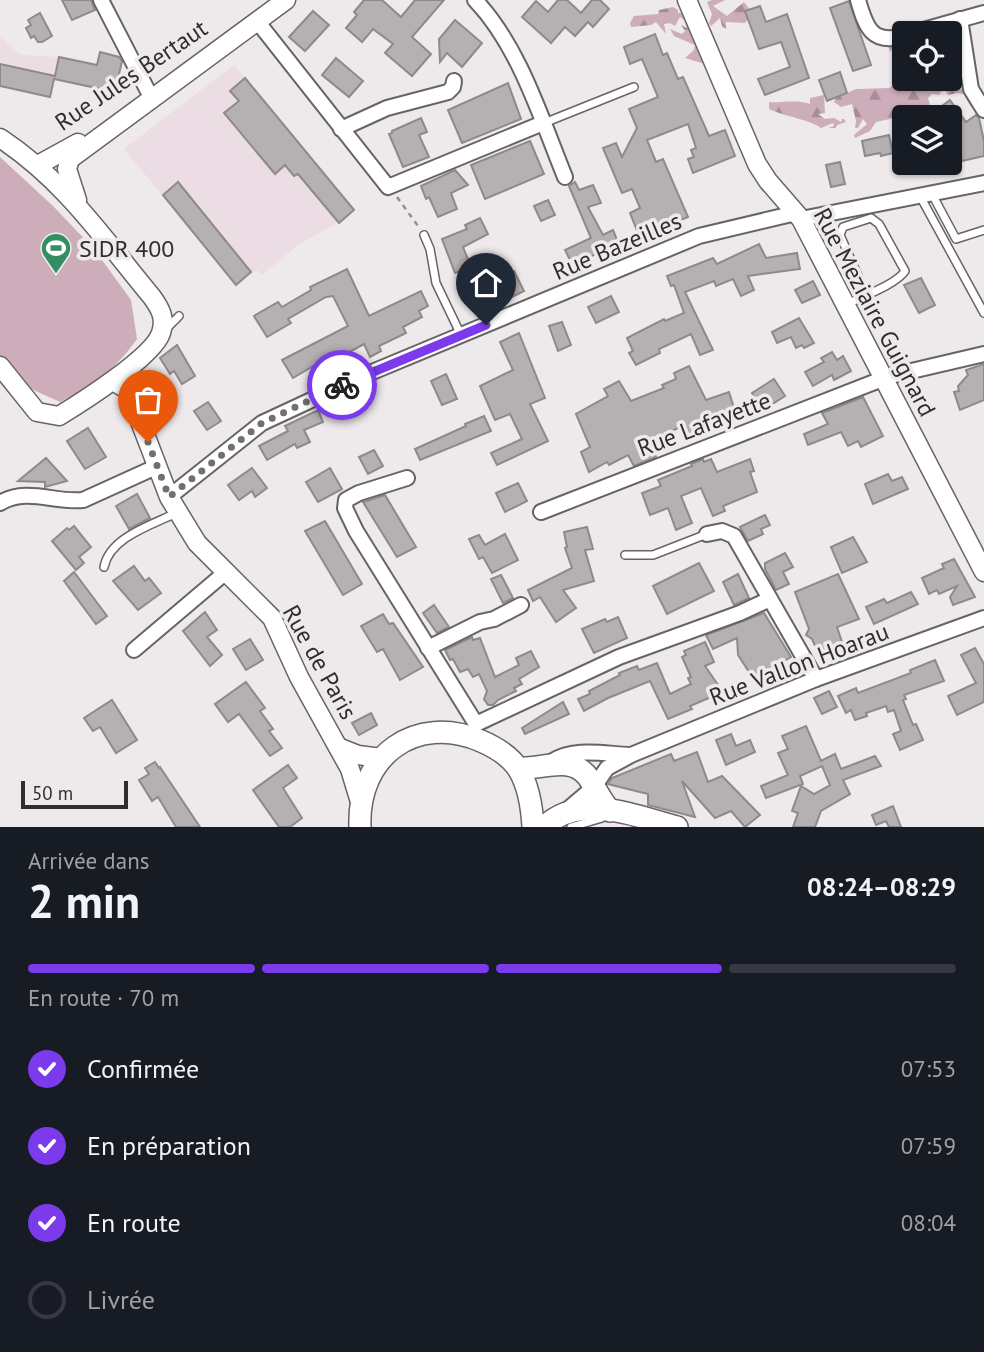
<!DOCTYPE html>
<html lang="fr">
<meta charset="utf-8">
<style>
:root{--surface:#171b24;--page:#20242c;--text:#f1f3f6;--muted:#9ea1a6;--line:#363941;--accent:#7c3aed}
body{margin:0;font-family:"PT Sans",sans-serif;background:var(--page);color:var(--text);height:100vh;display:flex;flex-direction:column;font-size:26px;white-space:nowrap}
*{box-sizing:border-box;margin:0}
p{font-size:23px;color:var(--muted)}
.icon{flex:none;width:38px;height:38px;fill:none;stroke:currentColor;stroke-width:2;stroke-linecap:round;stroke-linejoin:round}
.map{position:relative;height:827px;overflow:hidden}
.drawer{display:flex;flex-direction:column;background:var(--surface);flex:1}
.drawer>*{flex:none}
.controls{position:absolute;left:892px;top:21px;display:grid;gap:14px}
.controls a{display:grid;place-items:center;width:70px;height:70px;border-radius:7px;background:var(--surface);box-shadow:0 2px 5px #0004;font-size:35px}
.scale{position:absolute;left:21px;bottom:18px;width:107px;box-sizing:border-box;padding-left:7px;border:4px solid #2f2d2d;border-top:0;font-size:19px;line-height:24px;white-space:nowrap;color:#2f2d2d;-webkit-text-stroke:5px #eee9eb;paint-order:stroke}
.pin{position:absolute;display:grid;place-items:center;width:60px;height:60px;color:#fff;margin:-72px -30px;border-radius:50% 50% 50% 0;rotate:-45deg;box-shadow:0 0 7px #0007}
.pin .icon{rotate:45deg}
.courier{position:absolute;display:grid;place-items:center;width:70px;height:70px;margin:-35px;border:5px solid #7c3aed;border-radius:50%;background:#fff;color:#222;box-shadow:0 2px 9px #0007}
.headline em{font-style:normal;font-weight:700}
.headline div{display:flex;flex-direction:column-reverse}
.headline{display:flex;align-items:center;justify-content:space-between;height:119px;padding:0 28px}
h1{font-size:46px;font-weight:700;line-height:52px}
.bar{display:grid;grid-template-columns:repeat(4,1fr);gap:10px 7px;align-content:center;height:84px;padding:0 28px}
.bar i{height:9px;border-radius:5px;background:var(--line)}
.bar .active{background:var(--accent)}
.bar p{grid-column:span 4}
ol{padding:0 28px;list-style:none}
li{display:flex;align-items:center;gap:21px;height:77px}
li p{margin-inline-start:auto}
li .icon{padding:7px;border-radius:50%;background:var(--accent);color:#fff;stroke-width:4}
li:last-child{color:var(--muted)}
li i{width:38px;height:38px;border:4px solid var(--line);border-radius:50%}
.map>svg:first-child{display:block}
.built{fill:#ebdde3}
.forest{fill:url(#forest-firs)}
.garden{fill:#cdadba}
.building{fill:#b5b0b2;stroke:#8e898b;stroke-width:2}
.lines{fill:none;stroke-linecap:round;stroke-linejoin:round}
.service-casing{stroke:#686365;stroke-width:10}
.minor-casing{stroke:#686365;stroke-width:18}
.tertiary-casing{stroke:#686365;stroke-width:21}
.primary-casing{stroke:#686365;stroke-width:24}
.path{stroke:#949091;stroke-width:2.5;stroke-dasharray:5 5;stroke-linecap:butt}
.service{stroke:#fff;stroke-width:7}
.minor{stroke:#fff;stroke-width:14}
.tertiary{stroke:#fff;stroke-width:18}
.primary{stroke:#fff;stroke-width:21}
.done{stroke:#726f70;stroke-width:7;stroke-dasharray:0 12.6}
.route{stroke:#7c3aed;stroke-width:9}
.labels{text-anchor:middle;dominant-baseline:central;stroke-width:7;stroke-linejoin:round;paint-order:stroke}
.street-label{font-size:24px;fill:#2f2d2d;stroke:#eee9eb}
.poi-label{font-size:24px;fill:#2f2d2d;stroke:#eee9eb;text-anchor:start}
</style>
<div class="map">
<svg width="984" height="827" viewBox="0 0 984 827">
<defs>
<pattern id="forest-firs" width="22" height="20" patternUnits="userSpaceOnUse" patternTransform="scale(1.75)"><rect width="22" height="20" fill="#cdadba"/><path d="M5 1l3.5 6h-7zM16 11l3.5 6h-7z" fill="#a78d98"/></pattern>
</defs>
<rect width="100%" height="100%" fill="#eee9eb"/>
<g class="built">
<polygon points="0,37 21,55 59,57 96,65 100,52 122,57 115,92 55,79 50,97 0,86"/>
<polygon points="234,65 319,168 323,175 324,174 354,210 339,222 298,245 262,275 257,270 236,285 124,149"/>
</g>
<g class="forest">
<polygon points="712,0 725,0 713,6 727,16 744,2 750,10 751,16 745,23 726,22 726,29 722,26 720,18 711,26 709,23 712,14 707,2"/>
<polygon points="673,7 678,10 678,13 683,12 708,65 685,58 694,50 695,45 674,36 670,29 682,34 685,31 681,25 687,28 684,20 680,17 675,26 670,23 664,24 666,34 656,22 651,25 631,27 630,23 634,16 658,14 659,10"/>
<polygon points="905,35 905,79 950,79 950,48 959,65 954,74 952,89 965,89 973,102 971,107 965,97 966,95 957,93 948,95 944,87 939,95 932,94 928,98 933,117 928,115 927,117 919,117 922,112 876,122 870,131 855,138 854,135 867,124 863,119 858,128 855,128 856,121 852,104 841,107 834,102 836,98 856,89 889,88 903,79 894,67 892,58 899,59 899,54 893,49 890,52 888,45"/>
<path d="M824,95L825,113L818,114L825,119L834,118L841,122L842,119H844L846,122L837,125L835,128H828L834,126L833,123L821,128C811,120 783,116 769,109V102C783,103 797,99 810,104V98Z"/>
</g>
<path class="garden" d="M0,157L53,206L94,249L131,300L137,339C114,371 95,384 60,402L29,388L0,356Z"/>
<g class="building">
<polygon points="62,0 91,0 95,10 72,20"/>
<polygon points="364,0 382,0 401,17 415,0 444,0 412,37 431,54 412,76 385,53 393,44 373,29 362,42 346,28 357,15 354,12"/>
<polygon points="558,0 567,0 581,13 592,0 600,0 609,9 593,27 588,22 575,36 565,27 551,43 522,17 536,1 548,12"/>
<polygon points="849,1 871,65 853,71 830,8"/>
<polygon points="760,6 766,22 787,14 809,78 765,95 758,79 790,67 781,42 759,49 745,11"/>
<polygon points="313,11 329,25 305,51 289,37"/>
<polygon points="40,13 52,36 42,42 38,42 34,36 31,38 26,28 31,25 28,20"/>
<polygon points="455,20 482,43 462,67 447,53 440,62 439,39"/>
<polygon points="655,34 663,55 667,53 678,79 683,77 709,136 725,130 735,156 693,173 688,159 694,157 691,150 696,148 688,124 647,140 656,162 663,159 688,217 640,238 630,213 640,208 632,189 622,193 603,148 616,143 622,157 637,128 629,109 658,97 642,59 630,64 624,47"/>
<polygon points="100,52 119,57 122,61 115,92 54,79 50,97 0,86 0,64 55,76 59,57 97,65"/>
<polygon points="336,58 363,81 349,97 322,75"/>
<polygon points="840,72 847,93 827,101 819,80"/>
<polygon points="245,78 354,210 339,223 298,174 294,176 285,165 275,174 224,113 239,101 230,91"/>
<polygon points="508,83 521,119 462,143 448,110"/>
<polygon points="950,100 966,122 976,115 979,118 984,141 984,156 962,161 956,131 950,133 950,117 943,117 938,109"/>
<polygon points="421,118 427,132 419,135 429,157 403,167 389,134 392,133 392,131"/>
<polygon points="889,135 893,153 881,156 880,153 865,156 862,141"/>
<polygon points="530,141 544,174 485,199 471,165"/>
<polygon points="840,162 845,184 831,187 826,165"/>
<polygon points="455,170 468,185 451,193 457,209 438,217 429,197 426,199 421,186"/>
<polygon points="178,182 251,272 236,285 163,195"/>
<polygon points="575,182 579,190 593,185 601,203 588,207 603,235 613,230 619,245 572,264 565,250 591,238 569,186"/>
<polygon points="548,200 555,215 541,221 534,206"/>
<polygon points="480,218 488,234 463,247 471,267 455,273 442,239 467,229 465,225"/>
<polygon points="759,244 766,258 797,253 800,269 748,276 754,290 741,296 733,279 716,286 714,281 685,292 713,350 700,355 691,334 659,349 660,353 636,365 629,353 633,351 627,338 664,319 665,321 684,313 674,285 671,286 667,276 713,258 717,264"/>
<polygon points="347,269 369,316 421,291 428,306 419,311 422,317 403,327 406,333 379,346 381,351 370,357 364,344 324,366 322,361 293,378 282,360 348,326 333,296 326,297 288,319 291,323 267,337 254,316 278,302 282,307 311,290 310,287"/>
<polygon points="514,271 524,291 506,300 479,307 473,291"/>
<polygon points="921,278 935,305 919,313 904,285"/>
<polygon points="813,281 820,295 802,303 795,290"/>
<polygon points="611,296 619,312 596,323 588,307"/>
<polygon points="799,318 814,343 804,348 802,345 796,348 791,337 777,343 772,332"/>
<polygon points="562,322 571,345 558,351 549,326"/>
<polygon points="519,333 545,398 530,404 548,441 497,465 491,453 522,439 510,414 495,420 480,386 513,370 500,342"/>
<polygon points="177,345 195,376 182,384 174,371 170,374 160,358"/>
<polygon points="832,352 837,360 843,356 851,371 834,380 832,375 813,386 805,372 824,362 821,358"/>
<polygon points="984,364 984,400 960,410 954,392 959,391 958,386 968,375 966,370"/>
<polygon points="689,366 706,400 729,392 735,411 705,422 707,428 690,436 685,425 649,441 656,457 634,466 628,455 609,465 607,462 589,472 581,452 590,447 576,414 608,396 604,389 619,381 631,401 664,388 662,385 676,379 674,373"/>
<polygon points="446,374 457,399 442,405 431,381"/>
<polygon points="774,379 785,396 763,410 752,393"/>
<polygon points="863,397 883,436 861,447 858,441 848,446 841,432 808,445 804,434 828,424 822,413"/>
<polygon points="208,402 221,421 207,430 194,411"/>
<polygon points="318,410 323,422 304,430 310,442 297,448 295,444 267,460 259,446 288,431 285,426"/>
<polygon points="484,416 491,431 420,460 415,449 466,426 465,424"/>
<polygon points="88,428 106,457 85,469 67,441"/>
<polygon points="374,450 383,466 368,474 359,457"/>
<polygon points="46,458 67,481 45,487 45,482 18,481"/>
<polygon points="703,459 704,462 711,459 717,472 750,459 754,471 750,472 757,492 723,506 725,511 713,516 701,488 681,496 692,523 676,530 668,508 650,515 642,493 661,486 658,480 692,466 691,464"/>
<polygon points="252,468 267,488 255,497 252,491 239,500 228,485"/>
<polygon points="330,468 342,489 318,502 306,482"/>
<polygon points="888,474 892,481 902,477 908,489 873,504 865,484"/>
<polygon points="518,483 527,501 505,512 496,493"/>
<polygon points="137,494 150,518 129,529 116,506"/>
<polygon points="385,495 416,547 397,557 363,502"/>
<polygon points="765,515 770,525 761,529 763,534 748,541 740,527"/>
<polygon points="325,521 362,584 343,595 305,531"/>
<polygon points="74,526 91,547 79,557 84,563 76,570 52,541 67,528 69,530"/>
<polygon points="587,527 593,549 585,550 594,581 563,590 576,608 556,622 540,597 533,601 528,590 572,568 565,548 567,547 564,532"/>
<polygon points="505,534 518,560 492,573 483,557 479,559 469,539 479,535 485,545"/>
<polygon points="853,537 867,562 842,573 831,547"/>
<polygon points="785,553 793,567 783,572 789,584 776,590 765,569 765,563"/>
<polygon points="954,559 975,597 953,605 950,597 957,586 939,594 937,590 929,594 922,578 944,568 942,564"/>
<polygon points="699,563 714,591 667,614 653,586"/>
<polygon points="134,566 145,581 149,578 161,593 138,610 113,581"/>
<polygon points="74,572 107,616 96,624 64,581"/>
<polygon points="738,574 749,598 734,605 723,582"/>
<polygon points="838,574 859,619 837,627 843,645 819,655 812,639 806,635 809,629 795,592"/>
<polygon points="501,575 513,598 503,603 491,579"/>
<polygon points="911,592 918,604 874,624 866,607 884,599 887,603"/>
<polygon points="434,605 449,627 437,633 423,613"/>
<polygon points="205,612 217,630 207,637 222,655 210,666 183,631"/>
<polygon points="764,613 791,657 774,667 768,673 769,676 756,683 738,655 737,638 713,649 706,635"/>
<polygon points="383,614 389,624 393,623 423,667 400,680 383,649 377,652 361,626"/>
<polygon points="618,617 627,638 594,653 582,629 605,619 607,622"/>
<polygon points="472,637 473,640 480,638 495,677 519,665 516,658 531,651 539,667 519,679 522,684 514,688 516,691 498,700 493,705 488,705 484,699 487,691 479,674 473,677 468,669 460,672 453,659 450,660 445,650"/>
<polygon points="250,639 263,660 246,670 233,649"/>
<polygon points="705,642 714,662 705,666 723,692 690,706 692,709 668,719 650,681 608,698 584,711 578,699 590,694 589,691 620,675 619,673 637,666 639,670 657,663 670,694 691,684 688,678 691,677 682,657 686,655 684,651"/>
<polygon points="975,648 984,664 984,702 957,715 948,696 976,683 961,655"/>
<polygon points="935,660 944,681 904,695 906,699 903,700 913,725 916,724 923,740 900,750 893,734 901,731 894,710 888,712 886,706 866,713 867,716 855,720 851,710 846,713 838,696 856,688 858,693 911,673 910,670"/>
<polygon points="246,682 265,708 260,711 273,729 269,731 282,748 270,756 239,714 228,722 215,704"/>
<polygon points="829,691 837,707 822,714 814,698"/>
<polygon points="112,700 137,740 116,753 100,727 93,731 84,718"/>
<polygon points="563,702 569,714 525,734 522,728"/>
<polygon points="371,713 377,725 359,735 352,723"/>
<polygon points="806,726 821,761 835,754 841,769 875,756 881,766 843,780 850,794 821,811 815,827 793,827 798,813 792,811 801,786 814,794 830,785 822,766 800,776 803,784 766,798 761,786 788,775 778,753 788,749 782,736"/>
<polygon points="731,734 736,746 750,740 755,752 726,765 716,740"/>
<polygon points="697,752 708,782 722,776 760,815 745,827 731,811 715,818 682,781 695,817 648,805 648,794 608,784 612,778 671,754 674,761"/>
<polygon points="155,762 159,768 160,767 200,827 176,827 158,797 152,801 139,780 149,774 145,768"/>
<polygon points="288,765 297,778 283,788 302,818 290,827 279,827 253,790"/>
<polygon points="893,806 901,827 889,827 886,821 876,825 872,815"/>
</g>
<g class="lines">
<g class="service-casing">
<g id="service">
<polyline points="544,123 634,87"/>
<polyline points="932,194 956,239 984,230"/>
<polyline points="920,196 984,313"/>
<polyline points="424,235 430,249 436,283 461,335"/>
<path d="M845,305C861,297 897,284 905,271L879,224L871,218L843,227L840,235L866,294"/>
<polyline points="166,329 179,316"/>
<polyline points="625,555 653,555 707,534"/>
<path d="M104,567C110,537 152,525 176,513"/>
<polyline points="571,827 602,818"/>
</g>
</g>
<g class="minor-casing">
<g id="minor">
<polyline points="101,0 152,99"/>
<path d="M475,0C519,46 541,118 565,177"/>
<path d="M858,0C866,28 872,45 905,36"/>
<polyline points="960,19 971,89 984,110"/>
<polyline points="257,21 388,187 543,123"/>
<polyline points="913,33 984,13"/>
<polyline points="341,129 387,108 448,92 453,87 454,81"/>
<polyline points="801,219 984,183"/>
<polyline points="407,478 359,493 346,500 345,508 356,531 476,724"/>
<polyline points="169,497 262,423 365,375 699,236 796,213"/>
<path d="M0,503C27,487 54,503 83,500L158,466"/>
<polyline points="541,512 890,376 984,354"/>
<polyline points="707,534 722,531 734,536 816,679"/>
<polyline points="428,648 480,622 494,619 521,605"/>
<polyline points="134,650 226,572"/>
<polyline points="476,724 619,657 740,613 770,599"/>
<path d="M551,762C573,747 604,754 630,755"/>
<polyline points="568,809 594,787 607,768 631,755 816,679 984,618"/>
</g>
</g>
<g class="tertiary-casing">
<g id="tertiary">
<polyline points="687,0 757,164 768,181 801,219 984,572"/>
<path d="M0,138C65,181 103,238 152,297C160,308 166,318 161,333C153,357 82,402 59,416L37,412L0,366"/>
<polyline points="38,165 78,143"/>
<polyline points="77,200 67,169 70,159 286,0"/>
<polyline points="113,381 128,390 169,497 197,543 272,618 299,677 350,769 360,802"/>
<polyline points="338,747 358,755 381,758"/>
</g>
</g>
<g class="primary-casing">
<g id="primary">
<path d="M518,768C541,770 571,754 588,777C596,789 601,800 610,811"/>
<path d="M360,827C357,756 415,713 481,741C495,747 511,757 519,770C529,787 532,808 533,827"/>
<path d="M544,827C580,792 635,816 677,827"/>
</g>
</g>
<polyline class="path" points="397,197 418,226"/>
<use href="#service" class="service"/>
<use href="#minor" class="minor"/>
<use href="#tertiary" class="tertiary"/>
<use href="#primary" class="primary"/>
</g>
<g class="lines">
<polyline class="done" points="148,442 169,497 262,423 342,385"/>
<polyline class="route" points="342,385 486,325"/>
</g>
<defs>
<g id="stadium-pin" transform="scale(1.575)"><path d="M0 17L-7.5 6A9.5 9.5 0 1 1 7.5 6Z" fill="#348e64" stroke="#eee9eb"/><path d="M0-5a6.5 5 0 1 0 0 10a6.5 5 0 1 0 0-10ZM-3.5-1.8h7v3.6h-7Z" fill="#fff"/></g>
</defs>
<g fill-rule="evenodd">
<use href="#stadium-pin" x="56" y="248"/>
</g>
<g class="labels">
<g class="street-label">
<text transform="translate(131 75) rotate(-34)">Rue Jules Bertaut</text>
<text transform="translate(617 246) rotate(-23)">Rue Bazeilles</text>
<text transform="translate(875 312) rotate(62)">Rue Meziaire Guignard</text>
<text transform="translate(704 424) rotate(-21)">Rue Lafayette</text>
<text transform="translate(320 662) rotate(61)">Rue de Paris</text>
<text transform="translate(799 664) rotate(-21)">Rue Vallon Hoarau</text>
</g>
<g class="poi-label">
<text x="79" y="248">SIDR 400</text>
</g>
</g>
</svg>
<div class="controls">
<a><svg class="icon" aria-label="locate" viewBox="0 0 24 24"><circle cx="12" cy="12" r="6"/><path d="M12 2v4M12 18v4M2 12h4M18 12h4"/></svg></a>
<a><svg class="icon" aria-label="layers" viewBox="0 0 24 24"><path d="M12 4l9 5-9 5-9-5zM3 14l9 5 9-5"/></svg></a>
</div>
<div class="scale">50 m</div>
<div class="pin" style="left:148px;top:442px;background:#ea580c"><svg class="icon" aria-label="bag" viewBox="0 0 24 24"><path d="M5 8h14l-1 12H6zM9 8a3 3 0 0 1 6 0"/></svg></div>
<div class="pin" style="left:486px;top:325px;background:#1f2937"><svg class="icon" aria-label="home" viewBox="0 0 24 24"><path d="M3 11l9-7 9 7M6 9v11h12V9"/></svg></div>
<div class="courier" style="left:342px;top:385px"><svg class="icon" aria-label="bike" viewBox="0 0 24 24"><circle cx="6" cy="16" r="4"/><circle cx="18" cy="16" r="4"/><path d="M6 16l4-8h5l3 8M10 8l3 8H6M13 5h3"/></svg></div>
</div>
<section class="drawer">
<div class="headline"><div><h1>2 min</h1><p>Arrivée dans</p></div><em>08:24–08:29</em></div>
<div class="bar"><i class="active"></i><i class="active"></i><i class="active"></i><i></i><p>En route · 70 m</p></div>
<ol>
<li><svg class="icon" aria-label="check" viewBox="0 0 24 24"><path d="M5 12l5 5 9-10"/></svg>Confirmée<p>07:53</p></li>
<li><svg class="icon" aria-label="check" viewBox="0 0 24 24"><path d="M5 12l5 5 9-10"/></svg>En préparation<p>07:59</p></li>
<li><svg class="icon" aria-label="check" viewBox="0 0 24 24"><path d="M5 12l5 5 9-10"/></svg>En route<p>08:04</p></li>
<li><i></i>Livrée</li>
</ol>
</section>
